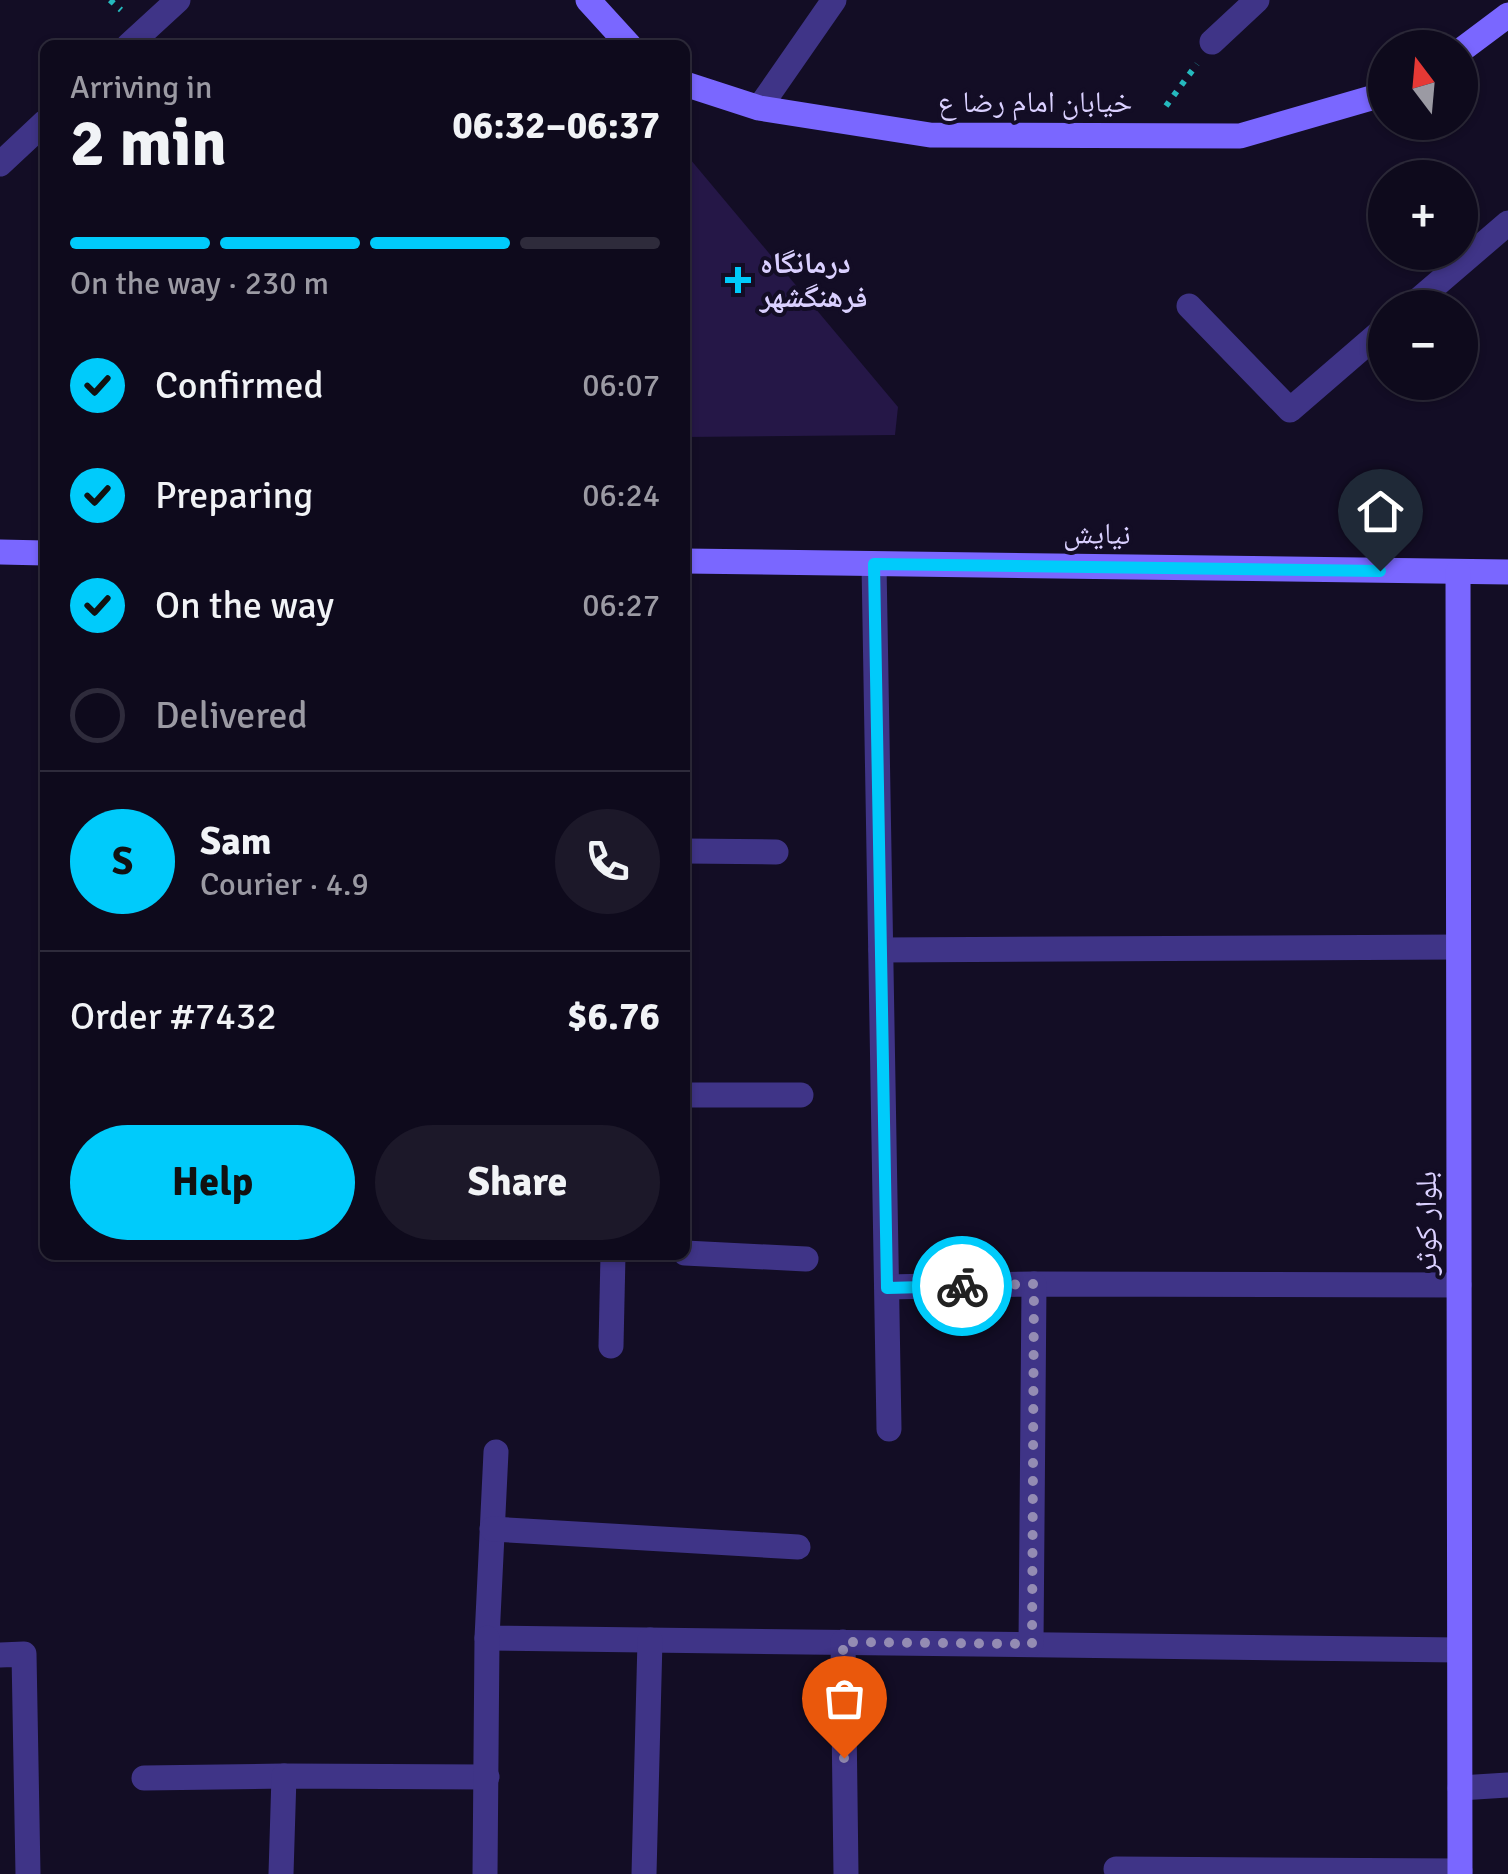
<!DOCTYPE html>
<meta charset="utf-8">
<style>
:root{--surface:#0e0a1c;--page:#1c1829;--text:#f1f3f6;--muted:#9b9aa3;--line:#2e2b3b;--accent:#00cbfb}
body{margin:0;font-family:Signika,"Noto Naskh Arabic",sans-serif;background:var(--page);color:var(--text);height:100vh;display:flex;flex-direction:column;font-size:38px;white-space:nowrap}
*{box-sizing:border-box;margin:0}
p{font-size:32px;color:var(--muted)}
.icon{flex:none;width:55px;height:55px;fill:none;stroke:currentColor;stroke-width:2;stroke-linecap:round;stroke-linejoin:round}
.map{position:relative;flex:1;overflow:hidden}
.panel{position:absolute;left:40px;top:40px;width:650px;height:1220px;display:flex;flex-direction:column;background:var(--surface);border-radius:15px;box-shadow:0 2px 8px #0004,0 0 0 2px var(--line)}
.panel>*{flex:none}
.needle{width:65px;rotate:344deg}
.tools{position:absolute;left:1368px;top:30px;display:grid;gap:20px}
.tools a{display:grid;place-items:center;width:110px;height:110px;border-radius:50%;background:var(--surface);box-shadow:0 2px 8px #0004,0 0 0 2px var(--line);font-size:50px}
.pin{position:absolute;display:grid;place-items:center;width:85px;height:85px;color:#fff;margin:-102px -42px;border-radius:50% 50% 50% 0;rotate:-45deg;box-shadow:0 0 10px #0007}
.pin .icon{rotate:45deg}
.courier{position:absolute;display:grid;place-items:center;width:100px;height:100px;margin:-50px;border:8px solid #00cbfb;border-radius:50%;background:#fff;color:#222;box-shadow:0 2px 12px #0007}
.overview em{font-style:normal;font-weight:800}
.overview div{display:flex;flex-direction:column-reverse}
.overview{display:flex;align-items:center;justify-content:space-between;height:170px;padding:0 30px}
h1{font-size:65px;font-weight:800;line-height:75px}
.bar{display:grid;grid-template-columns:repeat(4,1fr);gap:15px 10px;align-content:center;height:120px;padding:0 30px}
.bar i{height:12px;border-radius:8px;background:var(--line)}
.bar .active{background:var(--accent)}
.bar p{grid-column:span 4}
.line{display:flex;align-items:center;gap:25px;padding:0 30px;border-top:2px solid var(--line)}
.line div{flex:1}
.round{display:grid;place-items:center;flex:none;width:105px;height:105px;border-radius:52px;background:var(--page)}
ol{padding:0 30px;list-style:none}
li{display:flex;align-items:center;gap:30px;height:110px}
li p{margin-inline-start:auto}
li .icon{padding:10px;border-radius:50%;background:var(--accent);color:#111;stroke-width:4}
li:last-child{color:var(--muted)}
li i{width:55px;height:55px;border:5px solid var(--line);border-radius:50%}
.action{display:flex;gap:20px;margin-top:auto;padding:20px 30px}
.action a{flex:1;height:115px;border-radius:60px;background:var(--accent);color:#111;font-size:40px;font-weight:800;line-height:115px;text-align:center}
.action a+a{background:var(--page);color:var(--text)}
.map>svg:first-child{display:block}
.building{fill:#251747}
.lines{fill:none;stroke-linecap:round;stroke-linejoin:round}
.path{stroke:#25b9be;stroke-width:6;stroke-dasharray:5 8;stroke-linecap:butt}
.street{stroke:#3f3487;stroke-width:25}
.secondary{stroke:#7a67ff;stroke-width:25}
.done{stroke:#948cb3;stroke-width:10;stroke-dasharray:0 18}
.route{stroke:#00cbfb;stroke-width:12}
.poi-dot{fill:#00cbfb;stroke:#130d25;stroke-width:4}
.labels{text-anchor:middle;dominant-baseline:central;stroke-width:8;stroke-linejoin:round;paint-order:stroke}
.street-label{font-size:30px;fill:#dad0ff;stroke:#130d25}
.poi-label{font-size:30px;font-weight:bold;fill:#dad0ff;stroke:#130d25;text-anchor:start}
</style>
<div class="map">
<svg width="1508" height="1874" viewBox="0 0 1508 1874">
<rect width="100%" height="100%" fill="#130d25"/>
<polygon class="building" points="685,153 898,407 895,435 685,437"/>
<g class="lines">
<g class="path">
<polyline points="110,0 121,10"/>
<polyline points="1166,106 1197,64"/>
</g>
<g class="street">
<polyline points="1212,42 1257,0"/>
<polyline points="129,45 178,0"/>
<polyline points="759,108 834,0"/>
<polyline points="0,164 45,122"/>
<polyline points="1189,306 1290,410 1385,328"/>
<polyline points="1409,308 1508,223"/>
<polyline points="874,564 889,1429"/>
<polyline points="685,851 776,852"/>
<polyline points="881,950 1458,947"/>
<polyline points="685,1095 801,1095"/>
<polyline points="685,1253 806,1259"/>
<polyline points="887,1287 1034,1284 1459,1285"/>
<polyline points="611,1346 613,1255"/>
<polyline points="496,1452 487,1638 1459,1650"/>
<polyline points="492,1529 798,1547"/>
<polyline points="843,1642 846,1874"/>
<polyline points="1031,1644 1034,1284"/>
<polyline points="0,1655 24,1654 28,1874"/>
<polyline points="144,1778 284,1776"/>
<polyline points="1460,1788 1508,1785"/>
<polyline points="1116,1869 1460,1871"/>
<polyline points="281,1874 284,1776 487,1777"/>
<polyline points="485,1874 487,1638"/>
<polyline points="644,1874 650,1640"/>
</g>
<g class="secondary">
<polyline points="588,0 629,45"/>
<polyline points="1460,51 1508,15"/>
<polyline points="685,84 759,108 930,135 1240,136 1385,94"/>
<polyline points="0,552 45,553"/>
<polyline points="685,561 1508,572"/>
<polyline points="1458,572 1460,1874"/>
</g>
</g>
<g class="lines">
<polyline class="done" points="844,1758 843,1642 1032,1644 1034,1284 962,1286"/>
<polyline class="route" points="962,1286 887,1288 874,564 1380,571"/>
</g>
<path class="poi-dot" d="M733 265h10v10h10v10h-10v10h-10v-10h-10v-10h10z"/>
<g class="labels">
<g class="street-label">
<text x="1035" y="102">خیابان امام رضا ع</text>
<text transform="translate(1097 534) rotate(1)">نیایش</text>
<text transform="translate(1426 1223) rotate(-90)">بلوار کوثر</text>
</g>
<g class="poi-label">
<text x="760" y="263">درمانگاه<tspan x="760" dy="34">فرهنگشهر</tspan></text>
</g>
</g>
</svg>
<div class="tools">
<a><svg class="needle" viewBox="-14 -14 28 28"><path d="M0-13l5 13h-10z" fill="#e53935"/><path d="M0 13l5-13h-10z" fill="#9b9aa3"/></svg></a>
<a>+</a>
<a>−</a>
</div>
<div class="pin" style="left:844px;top:1758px;background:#ea580c"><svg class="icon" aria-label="bag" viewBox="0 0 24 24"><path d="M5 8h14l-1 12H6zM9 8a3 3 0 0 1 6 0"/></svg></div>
<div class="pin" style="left:1380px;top:571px;background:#1f2937"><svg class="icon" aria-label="home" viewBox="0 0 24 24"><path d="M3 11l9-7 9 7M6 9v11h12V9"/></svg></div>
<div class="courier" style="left:962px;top:1286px"><svg class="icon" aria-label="bike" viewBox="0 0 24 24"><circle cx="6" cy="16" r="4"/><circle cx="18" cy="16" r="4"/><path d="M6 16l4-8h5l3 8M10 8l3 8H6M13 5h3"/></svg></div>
<section class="panel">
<div class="overview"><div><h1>2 min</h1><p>Arriving in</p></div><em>06:32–06:37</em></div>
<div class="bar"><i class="active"></i><i class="active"></i><i class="active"></i><i></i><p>On the way · 230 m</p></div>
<ol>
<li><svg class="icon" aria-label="check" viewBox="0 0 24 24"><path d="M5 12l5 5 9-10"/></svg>Confirmed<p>06:07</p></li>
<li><svg class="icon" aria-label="check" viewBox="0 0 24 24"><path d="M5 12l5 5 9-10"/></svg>Preparing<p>06:24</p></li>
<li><svg class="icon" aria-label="check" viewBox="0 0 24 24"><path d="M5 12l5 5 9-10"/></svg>On the way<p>06:27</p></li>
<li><i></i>Delivered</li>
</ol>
<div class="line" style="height:180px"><b class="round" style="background:var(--accent);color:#111">S</b><div><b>Sam</b><p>Courier · 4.9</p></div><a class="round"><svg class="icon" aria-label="phone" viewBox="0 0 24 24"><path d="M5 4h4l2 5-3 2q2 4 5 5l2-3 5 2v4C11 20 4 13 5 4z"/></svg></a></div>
<div class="line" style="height:130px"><div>Order #7432</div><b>$6.76</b></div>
<div class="action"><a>Help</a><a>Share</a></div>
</section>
</div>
